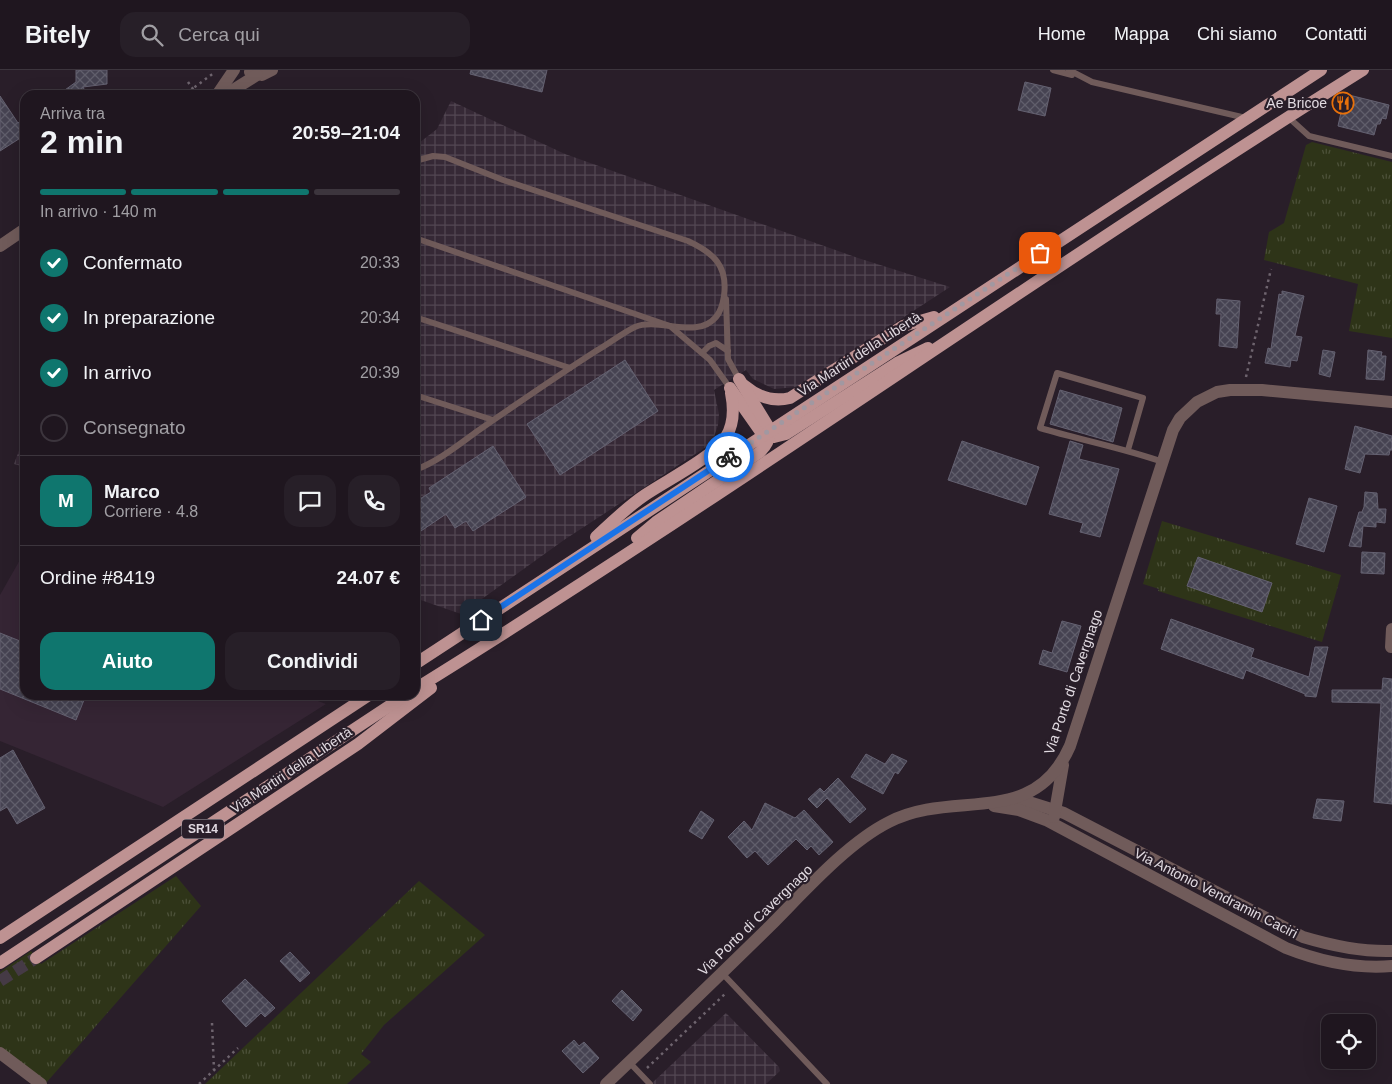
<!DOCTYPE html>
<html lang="it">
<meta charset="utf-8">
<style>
:root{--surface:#1f161f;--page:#271f28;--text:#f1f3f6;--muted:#a19fa4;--line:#3c353d;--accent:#0f766e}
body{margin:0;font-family:Arial,sans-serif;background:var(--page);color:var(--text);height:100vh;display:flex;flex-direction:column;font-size:19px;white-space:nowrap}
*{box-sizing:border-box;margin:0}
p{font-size:16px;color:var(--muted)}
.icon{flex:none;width:28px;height:28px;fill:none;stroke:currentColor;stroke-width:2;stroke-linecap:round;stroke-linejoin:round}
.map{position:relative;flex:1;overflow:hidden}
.details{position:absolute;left:20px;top:20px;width:400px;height:610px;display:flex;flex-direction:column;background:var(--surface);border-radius:15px;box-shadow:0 5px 20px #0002,0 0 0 1px var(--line)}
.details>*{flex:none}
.tools{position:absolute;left:1321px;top:944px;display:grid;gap:10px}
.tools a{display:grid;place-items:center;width:55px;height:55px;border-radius:10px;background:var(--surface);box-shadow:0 5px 20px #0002,0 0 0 1px var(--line);font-size:25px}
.pin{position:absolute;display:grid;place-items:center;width:42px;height:42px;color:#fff;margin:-21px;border-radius:10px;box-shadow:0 2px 8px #0006}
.courier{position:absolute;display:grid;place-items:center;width:50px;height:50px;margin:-25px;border:4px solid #1a73e8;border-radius:50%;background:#fff;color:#222;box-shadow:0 1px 6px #0007}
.summary em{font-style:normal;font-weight:800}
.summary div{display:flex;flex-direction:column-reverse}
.summary{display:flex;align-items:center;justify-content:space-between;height:85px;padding:0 20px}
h1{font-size:32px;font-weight:800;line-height:38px}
.bar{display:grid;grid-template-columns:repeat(4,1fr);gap:8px 5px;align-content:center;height:60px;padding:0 20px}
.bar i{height:6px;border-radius:4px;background:var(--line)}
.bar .on{background:var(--accent)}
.bar p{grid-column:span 4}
.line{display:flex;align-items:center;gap:12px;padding:0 20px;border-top:1px solid var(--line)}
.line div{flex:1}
.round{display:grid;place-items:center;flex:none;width:52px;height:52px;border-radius:15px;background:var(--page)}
ol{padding:0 20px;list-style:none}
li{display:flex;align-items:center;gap:15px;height:55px}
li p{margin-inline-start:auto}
li .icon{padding:5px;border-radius:50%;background:var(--accent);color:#fff;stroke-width:4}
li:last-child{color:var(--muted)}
li i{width:28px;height:28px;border:2px solid var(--line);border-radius:50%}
.primary-button{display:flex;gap:10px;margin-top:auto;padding:10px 20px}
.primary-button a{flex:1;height:58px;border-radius:15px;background:var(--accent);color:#fff;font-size:20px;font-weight:800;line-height:58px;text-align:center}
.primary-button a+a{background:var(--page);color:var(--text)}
header{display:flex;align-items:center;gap:30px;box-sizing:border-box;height:70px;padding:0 25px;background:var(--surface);border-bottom:1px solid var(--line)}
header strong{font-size:24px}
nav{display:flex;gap:28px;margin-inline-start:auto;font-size:18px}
.search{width:350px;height:45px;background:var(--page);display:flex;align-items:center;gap:12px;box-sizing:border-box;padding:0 18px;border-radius:15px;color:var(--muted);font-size:19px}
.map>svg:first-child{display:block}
.built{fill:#352534}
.industrial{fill:url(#industrial-grid)}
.grass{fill:url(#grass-tufts)}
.building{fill:url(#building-cross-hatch);stroke:#646171}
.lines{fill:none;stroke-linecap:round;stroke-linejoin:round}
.primary-tunnel{stroke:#453a45;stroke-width:12;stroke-dasharray:12 6;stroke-linecap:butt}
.path{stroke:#6e646e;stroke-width:2.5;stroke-dasharray:2.5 4;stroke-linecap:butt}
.service{stroke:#705b5a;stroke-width:6}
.minor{stroke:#705b5a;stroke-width:12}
.primary{stroke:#be9292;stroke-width:12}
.done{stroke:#a198a1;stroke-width:5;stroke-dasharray:0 9}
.route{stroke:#1a73e8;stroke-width:6}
.labels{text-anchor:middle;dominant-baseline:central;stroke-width:4.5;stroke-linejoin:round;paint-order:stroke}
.shield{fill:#291e29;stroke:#aaa2aa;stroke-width:1}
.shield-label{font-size:12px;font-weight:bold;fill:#e1dae1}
.poi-label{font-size:14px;fill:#e1dae1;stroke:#291e29;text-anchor:end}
.street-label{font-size:14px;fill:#e1dae1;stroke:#291e29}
</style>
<header>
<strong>Bitely</strong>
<div class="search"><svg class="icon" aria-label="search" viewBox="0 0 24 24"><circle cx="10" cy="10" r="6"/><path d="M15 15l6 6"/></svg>Cerca qui</div>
<nav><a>Home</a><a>Mappa</a><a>Chi siamo</a><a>Contatti</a></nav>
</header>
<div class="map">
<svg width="1392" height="1014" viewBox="0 0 1392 1014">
<defs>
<pattern id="industrial-grid" width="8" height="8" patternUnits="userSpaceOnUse" patternTransform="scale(1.25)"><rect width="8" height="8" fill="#362936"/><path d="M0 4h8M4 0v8" fill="none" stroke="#534753"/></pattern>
<pattern id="grass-tufts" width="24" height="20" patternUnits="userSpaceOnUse" patternTransform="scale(1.25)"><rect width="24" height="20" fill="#2e3418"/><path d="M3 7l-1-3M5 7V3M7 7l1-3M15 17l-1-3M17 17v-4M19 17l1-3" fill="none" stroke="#4c5139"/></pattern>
<pattern id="building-cross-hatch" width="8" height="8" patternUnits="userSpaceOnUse" patternTransform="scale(1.25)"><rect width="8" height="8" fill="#464352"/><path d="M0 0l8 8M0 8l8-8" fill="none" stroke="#605e6b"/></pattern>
</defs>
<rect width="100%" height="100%" fill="#291e29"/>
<polygon class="built" points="25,481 25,625 302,625 326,634 163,737 0,671 0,525"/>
<g class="industrial">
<polygon points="451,31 565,84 858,188 950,217 797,317 774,319 753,309 746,300 714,320 719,344 718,355 714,367 706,377 564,470 461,544 415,528 415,76 437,59"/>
<polygon points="25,364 25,397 14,394"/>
<polygon points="726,943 779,997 780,1001 766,1014 651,1014"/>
</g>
<g class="grass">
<polygon points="1312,72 1392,92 1392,268 1349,261 1358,214 1264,190 1269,162 1284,153 1306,75"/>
<polygon points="1162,451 1341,505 1322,572 1158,521 1159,519 1143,514"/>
<polygon points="176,806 201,836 46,1013 0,978 0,902 31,881 41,894"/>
<polygon points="419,811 485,865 384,955 361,984 371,992 347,1014 205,1014"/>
</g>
<g class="building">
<polygon points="76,0 107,0 107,14 83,17 87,25 58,25 76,12"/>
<polygon points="471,0 547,0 542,22 470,4"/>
<polygon points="1025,12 1051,18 1045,46 1018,40"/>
<polygon points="1345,24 1389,35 1386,49 1382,48 1380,54 1377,54 1374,65 1338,56"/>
<polygon points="0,26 18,53 25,48 25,65 0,81"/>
<polygon points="1282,221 1304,226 1295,266 1302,267 1297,291 1291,290 1290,297 1265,293 1268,278 1271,279 1279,224 1282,225"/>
<polygon points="1217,229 1240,231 1237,278 1219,276 1221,244 1216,244"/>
<polygon points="1323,280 1335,282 1330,307 1319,304"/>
<polygon points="1368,280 1382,282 1381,286 1386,286 1384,310 1366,309"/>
<polygon points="625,290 658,341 560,405 527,354"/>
<polygon points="1060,320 1122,338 1113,372 1050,354"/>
<polygon points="1355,356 1392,366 1392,380 1390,380 1389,385 1365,384 1360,403 1345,399"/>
<polygon points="962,371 1039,397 1026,435 948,410"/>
<polygon points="1070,371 1083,375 1079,389 1119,399 1100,467 1080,462 1083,453 1049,444"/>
<polygon points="493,376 526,427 473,461 466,451 455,458 446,444 415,465 415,432 431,422 429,418"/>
<polygon points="1365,422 1377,423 1378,439 1386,439 1385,453 1376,452 1376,457 1363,456 1361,477 1349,476 1359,442 1362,442 1364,437"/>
<polygon points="1309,428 1337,436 1324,482 1296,474"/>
<polygon points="1362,482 1385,483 1384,504 1361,503"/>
<polygon points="1198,487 1272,513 1262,542 1187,516"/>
<polygon points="1171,549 1254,579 1251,587 1309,607 1315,577 1328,577 1316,627 1305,626 1305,624 1246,600 1243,609 1161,579"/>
<polygon points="1062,551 1081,556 1067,602 1039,594 1043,580 1052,583"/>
<polygon points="0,563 25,573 25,625 86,625 76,650 0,619"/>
<polygon points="1383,608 1392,609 1392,734 1374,732 1381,633 1332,632 1332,620 1382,620"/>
<polygon points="13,680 45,738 17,754 7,737 0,741 0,688"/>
<polygon points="866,684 885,694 892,684 907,691 898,704 895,702 883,724 851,707"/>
<polygon points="838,708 866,739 850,753 827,728 817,738 808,729 820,718 824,722"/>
<polygon points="1317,729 1344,731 1341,751 1313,748"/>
<polygon points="765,733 795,748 804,740 833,772 819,785 811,776 807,780 796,769 768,795 755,781 747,788 728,767 744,751 752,760"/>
<polygon points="701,741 714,750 702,769 689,761"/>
<polygon points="290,882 310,903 300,912 280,891"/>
<polygon points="245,909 275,938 265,947 261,943 246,957 222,931"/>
<polygon points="622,920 642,940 633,951 612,931"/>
<polygon points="574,970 579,976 584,972 599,988 583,1003 562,981"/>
</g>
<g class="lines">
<polyline class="primary-tunnel" points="0,911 36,888"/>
<g class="path">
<polyline points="188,12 195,22"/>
<polyline points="184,25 215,2"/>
<polyline points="1246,307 1271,199"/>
<polyline points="212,953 214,1000"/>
<polyline points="647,998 727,922"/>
<polyline points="199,1014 238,978"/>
</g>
<g class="service">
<polyline points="1053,0 1072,5"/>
<polyline points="1069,0 1092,12 1246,48"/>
<polyline points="1288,47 1309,66 1392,86"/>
<path d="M415,91L433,86L445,87L503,110L688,171C714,183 728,196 724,226C723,233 721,241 716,247C697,270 659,247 635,257C622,263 609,274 596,281C557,306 518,333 479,360C458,375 439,391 415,400"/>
<polyline points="415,168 670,256 710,290 730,318"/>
<polyline points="726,229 728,289 739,309"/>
<polyline points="415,247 570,298"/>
<polyline points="702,283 709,276 716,273 728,281"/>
<polyline points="415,325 493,350"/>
<path d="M1128,380L1143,328L1057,303L1040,358C1081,370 1123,378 1163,392"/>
<polyline points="722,903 827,1014"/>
<polyline points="629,992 650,1014"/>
</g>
<g class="minor">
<polyline points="250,2 262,5 272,0"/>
<polyline points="217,25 234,0"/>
<polyline points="225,25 257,5"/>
<polyline points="0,176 25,159"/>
<polyline points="1391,577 1392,559"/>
<path d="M1016,728L1064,743L1303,867C1333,876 1361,882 1392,881"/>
<path d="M994,736L1019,740L1046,750L1286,878C1319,891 1356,899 1392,896"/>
<polyline points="1054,747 1063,695"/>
<polyline points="0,983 41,1014"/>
<path d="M606,1014C661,962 716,909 770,856C803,823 847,773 889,752C954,718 1033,760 1070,676L1173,360L1180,348L1197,332L1217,322L1230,320H1262L1392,332"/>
</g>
<g class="primary">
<path d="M745,316C758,327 773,332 790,328L890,264L903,256L934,247"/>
<polyline points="730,318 763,365 774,367 786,364 897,293 928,278"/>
<path d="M596,467C612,452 627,437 645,425C667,410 712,388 726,367C734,354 734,338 731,323"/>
<path d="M637,468L656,452L760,382C767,375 771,368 769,358L739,309"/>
<polyline points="415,594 1321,0"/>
<path d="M415,619C736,420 1043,200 1363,0"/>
<polyline points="0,868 369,625"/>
<polyline points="36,888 358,674 431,618"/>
<polyline points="0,893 406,625"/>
</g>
</g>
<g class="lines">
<polyline class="done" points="729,387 1040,183"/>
<polyline class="route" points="481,550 729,387"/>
</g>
<defs>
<g id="restaurant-ring" transform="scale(1.125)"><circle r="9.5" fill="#291e29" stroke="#e8710a" stroke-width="1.5"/><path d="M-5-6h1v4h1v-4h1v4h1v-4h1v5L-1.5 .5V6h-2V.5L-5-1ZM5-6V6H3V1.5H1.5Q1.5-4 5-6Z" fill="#e8710a"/></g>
</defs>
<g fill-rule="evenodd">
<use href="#restaurant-ring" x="1343" y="33"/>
</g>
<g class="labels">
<rect class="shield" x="182" y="749.5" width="42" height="19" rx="4"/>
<g class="shield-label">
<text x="203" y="759">SR14</text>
</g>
<g class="poi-label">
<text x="1327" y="33">Ae Bricoe</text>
</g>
<g class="street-label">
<text transform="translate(859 284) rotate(-33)">Via Martiri della Libertà</text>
<text transform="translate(1073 612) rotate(-71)">Via Porto di Cavergnago</text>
<text transform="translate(291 700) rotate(-34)">Via Martiri della Libertà</text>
<text transform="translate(1216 823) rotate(27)">Via Antonio Vendramin Caciri</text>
<text transform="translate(755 850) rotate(-44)">Via Porto di Cavergnago</text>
</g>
</g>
</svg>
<div class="tools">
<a><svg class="icon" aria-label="locate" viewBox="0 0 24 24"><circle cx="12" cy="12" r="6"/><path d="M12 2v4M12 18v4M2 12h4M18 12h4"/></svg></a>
</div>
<div class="pin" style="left:1040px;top:183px;background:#ea580c"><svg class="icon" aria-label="bag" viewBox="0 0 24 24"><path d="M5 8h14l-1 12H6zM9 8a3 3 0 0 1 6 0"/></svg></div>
<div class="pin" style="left:481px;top:550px;background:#1f2937"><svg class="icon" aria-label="home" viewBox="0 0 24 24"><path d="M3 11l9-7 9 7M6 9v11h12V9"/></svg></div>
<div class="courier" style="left:729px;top:387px"><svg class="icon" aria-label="bike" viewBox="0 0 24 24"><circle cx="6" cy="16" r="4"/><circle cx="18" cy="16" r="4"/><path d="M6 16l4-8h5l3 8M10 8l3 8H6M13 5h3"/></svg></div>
<section class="details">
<div class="summary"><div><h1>2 min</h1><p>Arriva tra</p></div><em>20:59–21:04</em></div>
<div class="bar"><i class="on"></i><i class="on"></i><i class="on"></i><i></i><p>In arrivo · 140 m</p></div>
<ol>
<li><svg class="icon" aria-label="check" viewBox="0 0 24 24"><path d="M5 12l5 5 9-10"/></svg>Confermato<p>20:33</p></li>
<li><svg class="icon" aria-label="check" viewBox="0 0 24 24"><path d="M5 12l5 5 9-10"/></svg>In preparazione<p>20:34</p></li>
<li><svg class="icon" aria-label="check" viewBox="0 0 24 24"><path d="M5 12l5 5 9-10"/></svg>In arrivo<p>20:39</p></li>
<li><i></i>Consegnato</li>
</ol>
<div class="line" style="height:90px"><b class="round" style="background:var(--accent);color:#fff">M</b><div><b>Marco</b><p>Corriere · 4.8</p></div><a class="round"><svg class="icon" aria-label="chat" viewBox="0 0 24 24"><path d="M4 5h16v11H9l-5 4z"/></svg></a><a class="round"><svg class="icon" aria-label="phone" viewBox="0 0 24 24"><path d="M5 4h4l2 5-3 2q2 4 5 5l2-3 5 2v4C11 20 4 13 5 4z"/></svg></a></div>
<div class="line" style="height:65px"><div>Ordine #8419</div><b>24.07 €</b></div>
<div class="primary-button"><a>Aiuto</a><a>Condividi</a></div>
</section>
</div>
